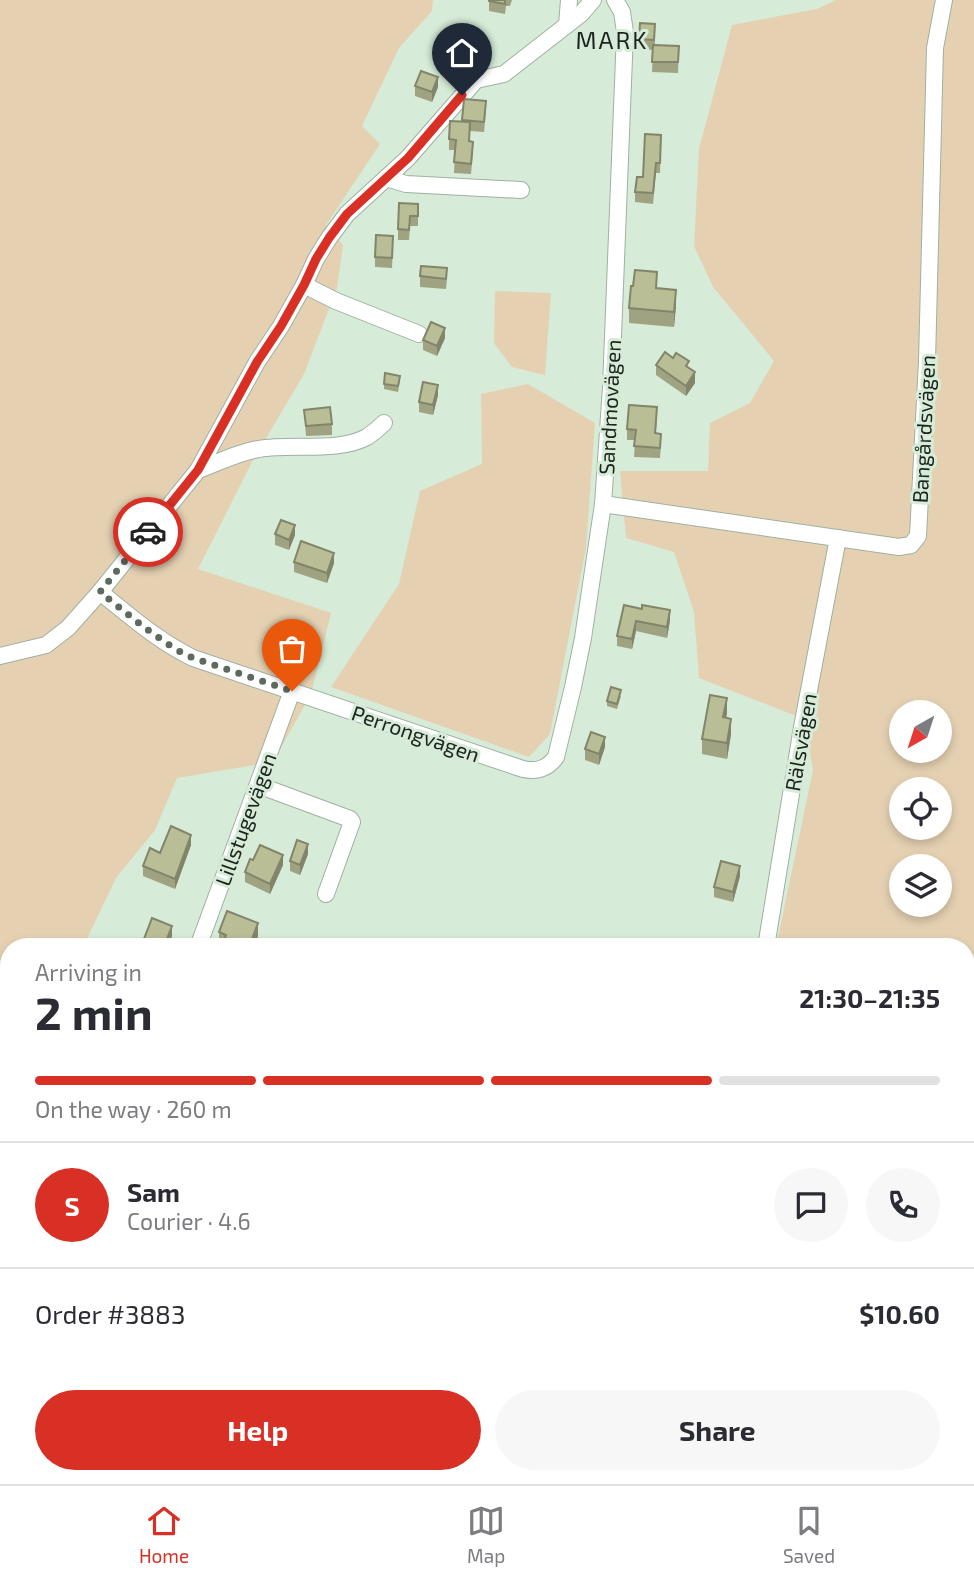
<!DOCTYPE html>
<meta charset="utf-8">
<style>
:root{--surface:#fff;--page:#f7f7f7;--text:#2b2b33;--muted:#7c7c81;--line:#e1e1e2;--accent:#d93025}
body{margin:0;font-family:"Exo 2",sans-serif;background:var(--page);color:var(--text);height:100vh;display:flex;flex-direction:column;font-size:26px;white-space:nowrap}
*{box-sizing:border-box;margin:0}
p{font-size:23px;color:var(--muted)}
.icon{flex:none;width:38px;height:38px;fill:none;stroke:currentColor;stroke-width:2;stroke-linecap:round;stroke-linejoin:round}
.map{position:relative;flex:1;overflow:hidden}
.drawer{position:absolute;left:0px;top:938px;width:975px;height:546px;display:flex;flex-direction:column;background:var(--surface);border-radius:28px 28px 0 0;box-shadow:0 4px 10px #0003}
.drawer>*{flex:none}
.needle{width:46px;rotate:219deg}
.controls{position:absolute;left:889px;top:700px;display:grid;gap:14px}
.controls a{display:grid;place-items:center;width:63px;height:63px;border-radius:50%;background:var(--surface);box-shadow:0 4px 10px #0003;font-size:35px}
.pin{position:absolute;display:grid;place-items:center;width:60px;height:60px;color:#fff;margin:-72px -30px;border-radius:50% 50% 50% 0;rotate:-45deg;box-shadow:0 0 7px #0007}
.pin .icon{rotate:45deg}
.courier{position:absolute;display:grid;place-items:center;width:70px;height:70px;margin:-35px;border:5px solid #d93025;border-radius:50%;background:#fff;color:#222;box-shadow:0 2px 9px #0007}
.overview em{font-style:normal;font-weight:700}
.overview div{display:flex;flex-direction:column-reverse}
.overview{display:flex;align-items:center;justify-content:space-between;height:119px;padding:0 35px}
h1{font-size:46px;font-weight:700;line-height:52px}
.bar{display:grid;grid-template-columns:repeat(4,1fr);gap:10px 7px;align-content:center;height:84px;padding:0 35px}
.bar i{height:9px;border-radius:5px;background:var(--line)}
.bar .selected{background:var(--accent)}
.bar p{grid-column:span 4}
.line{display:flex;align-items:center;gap:18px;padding:0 35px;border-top:2px solid var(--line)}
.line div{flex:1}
.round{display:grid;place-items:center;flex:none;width:74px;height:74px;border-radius:37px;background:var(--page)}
.button{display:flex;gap:14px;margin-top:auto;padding:14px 35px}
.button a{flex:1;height:80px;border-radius:42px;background:var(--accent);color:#fff;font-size:28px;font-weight:700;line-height:80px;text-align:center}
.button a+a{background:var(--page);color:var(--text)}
.menu{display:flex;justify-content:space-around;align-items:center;height:98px;border-top:2px solid var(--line);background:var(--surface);font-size:19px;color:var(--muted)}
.menu a{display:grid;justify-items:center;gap:4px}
.menu .selected{color:var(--accent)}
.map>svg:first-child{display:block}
.green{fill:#e5d1b2;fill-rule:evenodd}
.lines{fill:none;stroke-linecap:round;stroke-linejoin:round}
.minor-casing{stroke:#9eb1a0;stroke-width:18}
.minor{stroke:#fff;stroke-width:16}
.wall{fill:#9fa382}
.shaded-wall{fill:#82856a}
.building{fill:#b9be97;stroke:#82856a;stroke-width:2}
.done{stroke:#5e6a5e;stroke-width:7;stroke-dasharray:0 12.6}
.route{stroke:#d93025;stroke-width:9}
.labels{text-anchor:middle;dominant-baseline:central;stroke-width:6;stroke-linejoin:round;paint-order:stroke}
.street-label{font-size:21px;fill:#1d241d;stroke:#d6ebd8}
.quarter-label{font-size:24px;letter-spacing:2px;fill:#1d241d;stroke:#d6ebd8}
</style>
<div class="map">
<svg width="974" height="1484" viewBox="0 0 974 1484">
<rect width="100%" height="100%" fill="#d6ebd8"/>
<g class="green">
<polygon points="0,0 433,0 432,11 399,48 362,126 380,144 326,225 343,245 337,288 304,374 252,462 198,569 331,613 311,694 273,762 177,778 155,830 116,878 83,947 9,947 9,1287 0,1282"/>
<path d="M836,0H974V1484H417L414,1475H966V947H776L813,770L804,719L699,678L694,612L674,552L626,538L620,471H708L710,423L750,403L774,361L713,287L694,246L699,149L732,25L817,9ZM901,712H940V751H901ZM901,789H940V828H901ZM901,866H940V905H901Z"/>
<polygon points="495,291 551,293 545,375 512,367 494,343"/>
<polygon points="528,384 595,423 586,548 550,734 529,757 331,687 399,584 420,491 482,464 481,394"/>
<polygon points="0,1354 9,1358 9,1475 267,1475 286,1484 0,1484"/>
</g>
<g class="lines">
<g class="minor-casing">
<g id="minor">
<polyline points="567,25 569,0"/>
<polyline points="386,178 406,184 521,190"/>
<polyline points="304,285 336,301 419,334"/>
<path d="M198,470C218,463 238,452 259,449C293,443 337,453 367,437C373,433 379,428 384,423"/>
<polyline points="603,504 899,547 911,545 918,536 927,361 935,48 944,0"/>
<path d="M100,592C130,616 158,641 193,658L523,769C537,772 547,769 556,757L573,687L583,638L603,504L611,387L625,32L622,12L615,0"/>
<polyline points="0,656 46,645 68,628 100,592 198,470 257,362 281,326 304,285 316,259 329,238 347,214 408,158 476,80 504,74 581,14 593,0"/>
<polyline points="258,785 350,819 352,822 326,894"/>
<polyline points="198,947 292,691"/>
<polyline points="766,947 802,727 838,538"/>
<polyline points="0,1399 9,1388"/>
</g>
</g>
<use href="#minor" class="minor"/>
</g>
<g class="wall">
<polygon points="489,0 512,0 510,6 506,6 505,14 489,11"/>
<polygon points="640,23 655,24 655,45 679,46 678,73 652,72 653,50 639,49"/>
<polygon points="415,86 438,87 432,102 415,96"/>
<polygon points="464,99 486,111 484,132 470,131 469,141 473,152 471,174 454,173 455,150 449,150 449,139 462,122"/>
<polygon points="661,135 660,173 656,173 653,204 635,202 635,192 643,177"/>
<polygon points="418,204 418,226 410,226 409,240 398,240 398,229"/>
<polygon points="393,246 392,268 375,267 375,257"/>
<polygon points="420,276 447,278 446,289 420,287"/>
<polygon points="657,288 676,305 674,327 629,323 629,308"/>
<polygon points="445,338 437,356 423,350 423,340"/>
<polygon points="656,365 689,368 695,383 686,396 656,375"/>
<polygon points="400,381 398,392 384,389 384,384"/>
<polygon points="438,395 433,415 419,412 419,402"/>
<polygon points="304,410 332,424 332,435 306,436"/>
<polygon points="657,418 656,433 661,444 660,458 634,457 635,440 627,440 627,429"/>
<polygon points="275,534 295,535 289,550 275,545"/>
<polygon points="294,562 334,563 327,583 294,572"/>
<polygon points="624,605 670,620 667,638 636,631 632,649 617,646 617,636"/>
<polygon points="621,696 617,709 607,706 607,701"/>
<polygon points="727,713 726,718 731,734 727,759 702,754 702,739"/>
<polygon points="605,747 599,765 585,760 585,749"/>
<polygon points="191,845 175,889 143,876 143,866 160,853"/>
<polygon points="308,854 300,875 290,871 290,861"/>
<polygon points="253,860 283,865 270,894 245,882 245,872"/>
<polygon points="740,876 733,902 714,897 714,887"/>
<polygon points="219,932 258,936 254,947 222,947 219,945"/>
<polygon points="172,936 168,947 144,947 144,939"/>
</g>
<g class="shaded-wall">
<polygon points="438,77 438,87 432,102 432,92"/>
<polygon points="676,290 676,305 674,327 674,312"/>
<polygon points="445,328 445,338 437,356 437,346"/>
<polygon points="695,372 695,383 686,396 686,386"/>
<polygon points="438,385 438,395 433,415 433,405"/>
<polygon points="295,525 295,535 289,550 289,540"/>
<polygon points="334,553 334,563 327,583 327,573"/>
<polygon points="670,610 670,620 667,638 667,627"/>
<polygon points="636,621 636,631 632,649 632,639"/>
<polygon points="727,698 727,713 723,732 723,717"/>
<polygon points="731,719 731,734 727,759 727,743"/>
<polygon points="605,737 605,747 599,765 599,754"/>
<polygon points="191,835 191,845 175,889 175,879"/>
<polygon points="308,844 308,854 300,875 300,865"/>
<polygon points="283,855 283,865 270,894 270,884"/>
<polygon points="740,866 740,876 733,902 733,892"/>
<polygon points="258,923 258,936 254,947 250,947 250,944"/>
<polygon points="172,926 172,936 168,947 164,947"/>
</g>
<g class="building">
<polygon points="489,0 505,0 505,4 489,1"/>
<polygon points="640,23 655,24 654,40 639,39"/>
<polygon points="653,45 679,46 678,62 652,62"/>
<polygon points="421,71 438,77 432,92 415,86"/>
<polygon points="464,99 486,101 484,122 462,120"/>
<polygon points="450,121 470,122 469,141 473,142 471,164 454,162 456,140 449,139"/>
<polygon points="645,134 661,135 660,163 656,163 653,193 635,192 637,177 643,177"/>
<polygon points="399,203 418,204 418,216 410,216 409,230 398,229"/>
<polygon points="376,235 393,236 392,258 375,257"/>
<polygon points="421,266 447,268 446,279 420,276"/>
<polygon points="635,270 657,272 656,288 676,290 674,312 629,308 631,286 633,286"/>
<polygon points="431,322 445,328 437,346 423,340"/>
<polygon points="665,352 673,358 676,353 689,361 686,366 695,372 686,386 656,365"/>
<polygon points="385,373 400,376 398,386 384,384"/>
<polygon points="423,382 438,385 433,405 419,402"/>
<polygon points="629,405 657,407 655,433 661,434 660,448 634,446 636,430 627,429"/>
<polygon points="330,407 332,424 306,426 304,410"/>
<polygon points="281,520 295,525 289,540 275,534"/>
<polygon points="301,541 334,553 327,573 294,562"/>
<polygon points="624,605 642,609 642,605 670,610 667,627 636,621 632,639 617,636"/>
<polygon points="611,687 621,690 617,704 607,701"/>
<polygon points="710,695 727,698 723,717 731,719 727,743 702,739"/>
<polygon points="591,732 605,737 599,754 585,749"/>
<polygon points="171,826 191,835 175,879 143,866 150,848 160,853"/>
<polygon points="297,840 308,844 300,865 290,861"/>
<polygon points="260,845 283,855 270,884 245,872 250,859 253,860"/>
<polygon points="721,861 740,866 733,892 714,887"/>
<polygon points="227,911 258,923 250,944 244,941 242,947 222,947 226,935 219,932"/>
<polygon points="152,918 172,926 164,946 144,939"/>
</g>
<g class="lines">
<polyline class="done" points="148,532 100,592 145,628 175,649 193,658 292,691"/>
<polyline class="route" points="148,532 198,470 257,362 281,326 304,285 316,259 329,238 347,214 408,158 462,95"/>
</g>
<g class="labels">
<g class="street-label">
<text transform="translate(609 407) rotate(-87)">Sandmovägen</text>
<text transform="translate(923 429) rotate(-87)">Bangårdsvägen</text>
<text transform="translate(416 733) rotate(19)">Perrongvägen</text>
<text transform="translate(800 742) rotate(-80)">Rälsvägen</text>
<text transform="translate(245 819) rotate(-70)">Lillstugevägen</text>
</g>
<g class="quarter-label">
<text x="612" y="39">MARK</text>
</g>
</g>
</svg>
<div class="controls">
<a><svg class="needle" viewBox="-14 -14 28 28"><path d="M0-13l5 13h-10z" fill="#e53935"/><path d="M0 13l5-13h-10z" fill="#7c7c81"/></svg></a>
<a><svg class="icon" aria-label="locate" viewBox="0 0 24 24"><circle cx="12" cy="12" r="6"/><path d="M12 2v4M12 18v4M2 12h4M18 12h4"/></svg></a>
<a><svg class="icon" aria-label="layers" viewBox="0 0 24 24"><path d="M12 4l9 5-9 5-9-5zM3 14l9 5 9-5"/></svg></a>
</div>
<div class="pin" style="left:292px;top:691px;background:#ea580c"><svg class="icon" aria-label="bag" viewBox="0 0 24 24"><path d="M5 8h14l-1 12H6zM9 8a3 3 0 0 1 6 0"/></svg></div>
<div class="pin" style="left:462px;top:95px;background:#1f2937"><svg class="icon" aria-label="home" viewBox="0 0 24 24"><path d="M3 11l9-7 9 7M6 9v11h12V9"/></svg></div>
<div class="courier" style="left:148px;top:532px"><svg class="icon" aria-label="car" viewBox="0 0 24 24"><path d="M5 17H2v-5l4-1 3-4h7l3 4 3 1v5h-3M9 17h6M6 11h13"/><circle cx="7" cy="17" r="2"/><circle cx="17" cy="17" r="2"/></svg></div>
<section class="drawer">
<div class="overview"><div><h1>2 min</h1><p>Arriving in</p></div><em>21:30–21:35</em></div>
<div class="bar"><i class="selected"></i><i class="selected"></i><i class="selected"></i><i></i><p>On the way · 260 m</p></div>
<div class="line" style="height:126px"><b class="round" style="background:var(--accent);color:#fff">S</b><div><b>Sam</b><p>Courier · 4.6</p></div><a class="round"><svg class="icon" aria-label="chat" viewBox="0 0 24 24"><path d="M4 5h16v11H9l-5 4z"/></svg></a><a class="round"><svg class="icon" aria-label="phone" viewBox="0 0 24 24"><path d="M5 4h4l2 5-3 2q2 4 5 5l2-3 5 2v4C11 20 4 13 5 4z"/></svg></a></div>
<div class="line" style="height:91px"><div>Order #3883</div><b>$10.60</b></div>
<div class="button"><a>Help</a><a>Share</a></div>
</section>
</div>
<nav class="menu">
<a class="selected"><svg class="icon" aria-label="home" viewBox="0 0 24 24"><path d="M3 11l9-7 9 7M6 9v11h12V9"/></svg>Home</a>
<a><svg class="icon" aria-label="map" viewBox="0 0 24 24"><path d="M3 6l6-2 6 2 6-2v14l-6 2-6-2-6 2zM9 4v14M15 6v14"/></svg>Map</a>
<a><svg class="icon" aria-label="saved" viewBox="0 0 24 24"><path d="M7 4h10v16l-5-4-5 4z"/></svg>Saved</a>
</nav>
